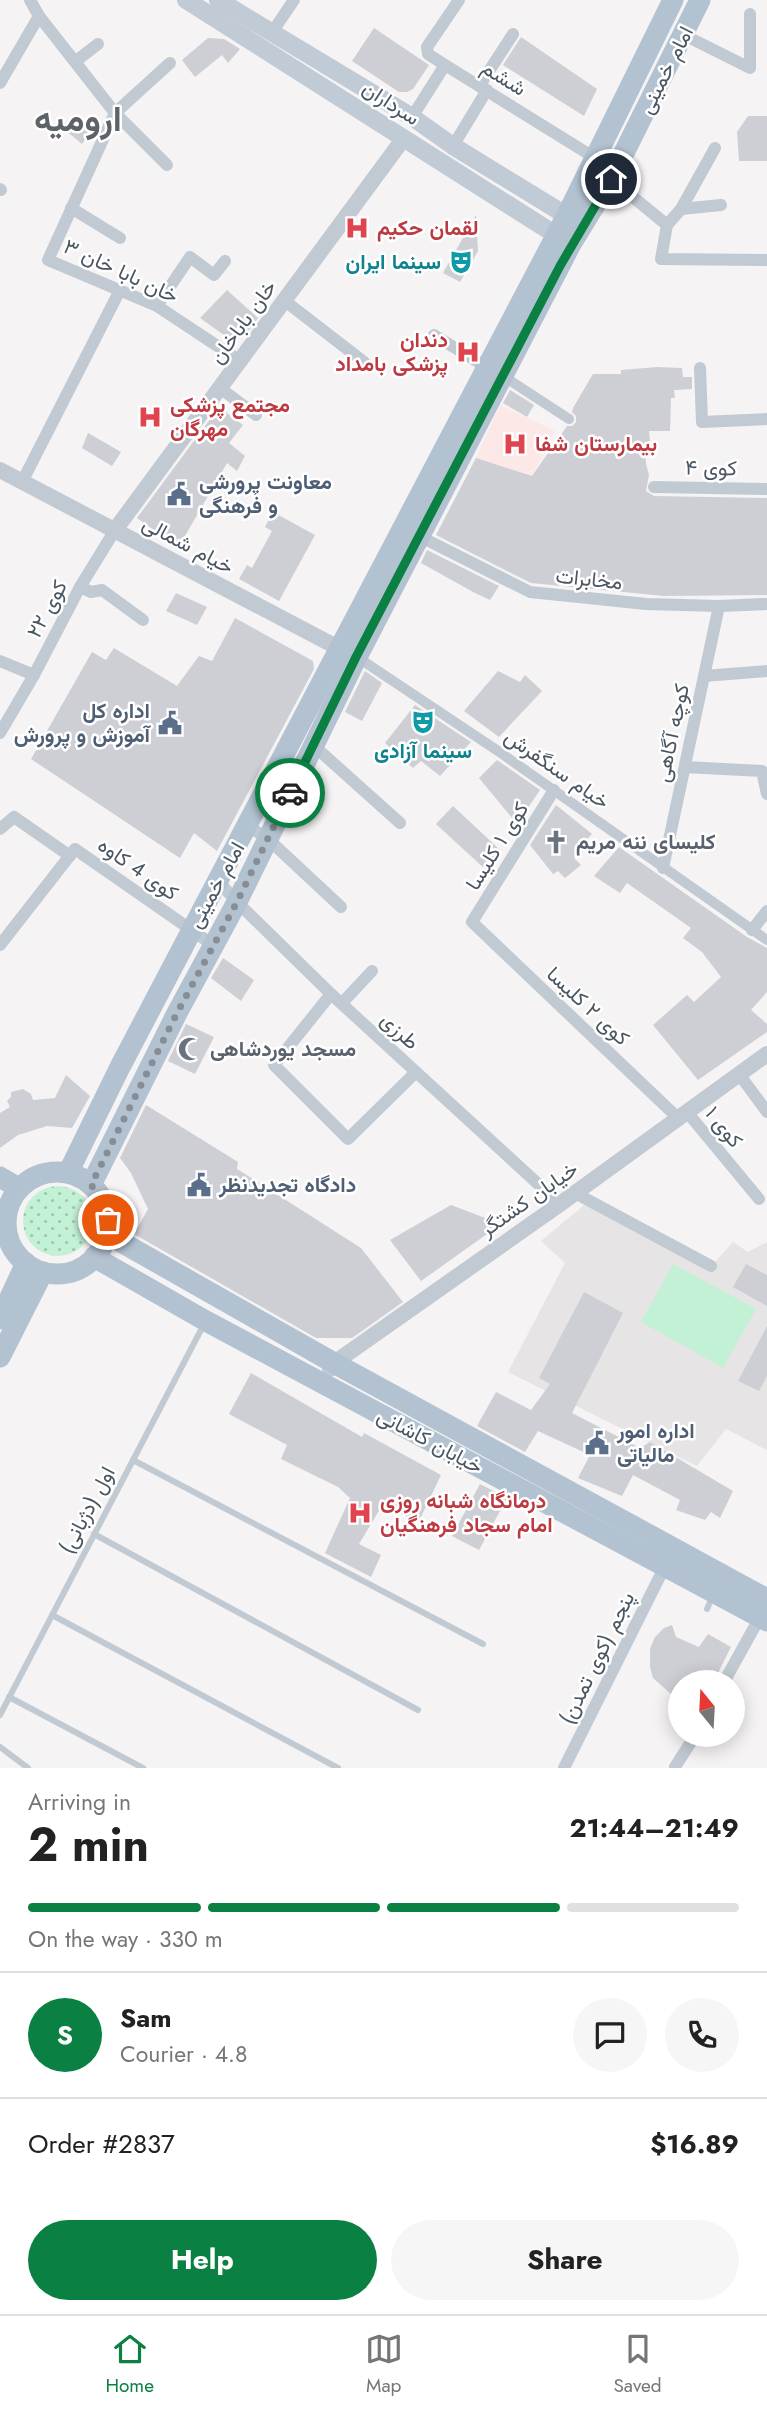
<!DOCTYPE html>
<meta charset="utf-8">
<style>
:root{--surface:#fff;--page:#f6f6f6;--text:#222;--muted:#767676;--line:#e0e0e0;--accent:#0b8043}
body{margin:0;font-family:Jost,Vazirmatn,sans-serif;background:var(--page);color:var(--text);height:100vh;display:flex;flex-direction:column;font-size:26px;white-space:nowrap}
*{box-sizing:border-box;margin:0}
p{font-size:23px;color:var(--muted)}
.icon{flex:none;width:38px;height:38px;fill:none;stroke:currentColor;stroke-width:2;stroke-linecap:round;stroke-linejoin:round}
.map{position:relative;height:1768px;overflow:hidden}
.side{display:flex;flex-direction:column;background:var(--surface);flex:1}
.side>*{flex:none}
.needle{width:46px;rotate:342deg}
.tools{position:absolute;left:668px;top:1670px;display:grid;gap:14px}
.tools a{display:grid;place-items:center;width:77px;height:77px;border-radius:50%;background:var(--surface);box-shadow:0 4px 18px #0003;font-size:35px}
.pin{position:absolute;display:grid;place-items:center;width:60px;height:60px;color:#fff;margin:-30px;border:4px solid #fff;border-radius:50%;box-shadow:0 2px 7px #0007}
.courier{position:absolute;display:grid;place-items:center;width:70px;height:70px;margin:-35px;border:5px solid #0b8043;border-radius:50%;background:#fff;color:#222;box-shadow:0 2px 9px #0007}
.overview em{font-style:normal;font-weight:700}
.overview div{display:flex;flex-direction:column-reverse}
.overview{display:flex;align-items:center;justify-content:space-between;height:119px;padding:0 28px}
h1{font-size:46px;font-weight:700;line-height:52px}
.bar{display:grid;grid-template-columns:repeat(4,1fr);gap:10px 7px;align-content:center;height:84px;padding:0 28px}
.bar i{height:9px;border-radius:5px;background:var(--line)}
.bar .active{background:var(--accent)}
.bar p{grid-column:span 4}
.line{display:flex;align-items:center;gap:18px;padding:0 28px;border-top:2px solid var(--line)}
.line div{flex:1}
.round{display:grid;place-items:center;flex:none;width:74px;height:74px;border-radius:37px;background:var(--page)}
.button{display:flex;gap:14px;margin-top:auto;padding:14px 28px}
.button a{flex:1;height:80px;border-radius:42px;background:var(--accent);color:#fff;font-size:28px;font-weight:700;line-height:80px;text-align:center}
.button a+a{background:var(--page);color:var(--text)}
.tab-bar{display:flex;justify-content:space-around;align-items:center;height:98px;border-top:2px solid var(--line);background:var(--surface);font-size:19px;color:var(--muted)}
.tab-bar a{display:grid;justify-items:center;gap:4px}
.tab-bar .active{color:var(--accent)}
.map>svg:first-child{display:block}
.education{fill:#e6e4e5}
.medical{fill:#fce8e6}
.grass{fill:url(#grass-dots)}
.park{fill:#c3f1d5}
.building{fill:#cdcfd5}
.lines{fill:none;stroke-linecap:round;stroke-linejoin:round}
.service{stroke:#c1cad2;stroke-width:6}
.pedestrian{stroke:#c1cad2;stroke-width:10}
.minor{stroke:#c1cad2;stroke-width:12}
.tertiary{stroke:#c1cad2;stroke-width:16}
.secondary{stroke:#c1cbd6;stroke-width:18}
.primary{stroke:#b3c2d1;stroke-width:21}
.done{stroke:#868d94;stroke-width:7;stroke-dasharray:0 12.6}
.route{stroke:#0b8043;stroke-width:9}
.labels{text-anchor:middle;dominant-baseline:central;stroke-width:5;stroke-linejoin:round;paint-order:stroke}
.street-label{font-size:21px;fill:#4a5661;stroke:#fff}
.health-label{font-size:21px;font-weight:bold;fill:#be3a42;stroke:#fff;text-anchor:start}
.culture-label{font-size:21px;font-weight:bold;fill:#0d838f;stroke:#fff;text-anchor:end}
.service-label{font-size:21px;font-weight:bold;fill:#4e5e75;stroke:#fff;text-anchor:start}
.worship-label{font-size:21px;font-weight:bold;fill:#5b616d;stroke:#fff;text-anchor:start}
.town-label{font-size:35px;font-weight:bold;fill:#5f6368;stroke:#fff}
</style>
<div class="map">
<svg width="767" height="1768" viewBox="0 0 767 1768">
<defs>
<pattern id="grass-dots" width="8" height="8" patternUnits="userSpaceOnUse" patternTransform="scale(1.75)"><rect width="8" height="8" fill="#c3f1d5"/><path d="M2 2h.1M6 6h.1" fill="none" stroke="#a0c6b0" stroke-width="1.8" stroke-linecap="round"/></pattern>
</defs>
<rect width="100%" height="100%" fill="#f5f3f3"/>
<polygon class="education" points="589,1201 711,1266 733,1242 748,1252 767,1242 767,1450 726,1429 697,1466 508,1372 565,1263 541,1241"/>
<polygon class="medical" points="500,405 555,431 532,476 476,458"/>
<circle class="grass" cx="58" cy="1221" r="35"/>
<polygon class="park" points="673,1264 756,1309 723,1368 641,1322"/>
<g class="building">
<polygon points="374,28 429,65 413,89 407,92 399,92 352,61"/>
<polygon points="521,37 597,89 584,116 503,65"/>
<polygon points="208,38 224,39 240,49 228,63 222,55 195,77 182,60"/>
<polygon points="748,116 767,116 767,161 739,161 737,132"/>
<polygon points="71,118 90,133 82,144 65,130"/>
<polygon points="476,215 478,251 460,282 443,273"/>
<polygon points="227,290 258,318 247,333 238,338 228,338 200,318"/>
<polygon points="657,367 682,368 683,377 692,377 692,389 674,390 675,398 671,398 670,431 649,431 650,441 645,443 646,464 649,475 646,491 654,496 767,498 767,595 664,596 531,583 436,535 476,458 532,476 567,426 572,426 576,422 576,416 572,412 573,408 593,374 621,374 621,370"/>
<polygon points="510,390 534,405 527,417 503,403"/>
<polygon points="219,407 243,425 229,443 245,456 237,471 227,463 178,548 137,518"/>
<polygon points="88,433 121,452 112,466 82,448"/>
<polygon points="273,512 315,535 279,601 239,579 247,565 252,568 272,531 265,527"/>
<polygon points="427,550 499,586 490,600 475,593 421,563"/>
<polygon points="176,593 207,607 197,625 166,611"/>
<polygon points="235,618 313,661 314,669 217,851 194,833 180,858 31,759 92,652 106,660 114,648 177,686 199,656 212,661"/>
<polygon points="365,671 382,683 362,721 345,712"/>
<polygon points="498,671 520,682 525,675 542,691 499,737 464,711"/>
<polygon points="415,705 471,742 440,776 421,761 413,768 385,743"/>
<polygon points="497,760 540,790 517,824 479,778"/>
<polygon points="556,805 592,834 583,843 586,849 574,858 581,865 565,878 558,871 553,874 530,845"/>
<polygon points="453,806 500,850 486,870 436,824"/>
<polygon points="619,847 747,937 767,948 767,992 751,1010 767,1024 767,1032 698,1080 653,1025 687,995 694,1002 721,977 702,952 683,938 691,928 627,883 620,893 594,876"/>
<polygon points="223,958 254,980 241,1001 211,978"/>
<polygon points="186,1024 214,1037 195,1074 168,1061"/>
<polygon points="66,1075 90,1096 72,1128 47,1126 18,1135 0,1148 0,1113 10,1107 7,1101 11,1097 11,1092 23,1089 31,1094 33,1100 55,1098"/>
<polygon points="146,1105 238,1162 237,1169 361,1248 403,1302 352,1338 316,1338 134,1234 148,1209 131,1173 120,1158"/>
<polygon points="451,1205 501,1224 421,1281 390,1240"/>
<polygon points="746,1264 767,1275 767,1306 733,1287"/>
<polygon points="584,1292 623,1313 572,1413 640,1448 650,1442 733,1491 720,1518 711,1512 705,1520 676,1510 680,1500 633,1475 622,1496 578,1478 590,1455 538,1431 525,1452 477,1426 496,1392 531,1410 550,1384 539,1378"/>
<polygon points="767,1326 767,1376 759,1391 738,1381"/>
<polygon points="251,1373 362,1437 364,1433 441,1475 418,1523 383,1504 359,1544 381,1555 371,1577 325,1553 350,1498 338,1487 281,1459 287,1445 229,1414"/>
<polygon points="480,1484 507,1498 479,1550 452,1536"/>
<polygon points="672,1625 676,1637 699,1647 708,1634 731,1647 718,1673 713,1670 696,1675 697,1682 681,1682 681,1703 653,1678 650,1667 650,1649 655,1637 664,1628"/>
</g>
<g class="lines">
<g class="service">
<polyline points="133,1460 483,1644"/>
<polyline points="94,1534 418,1710"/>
<polyline points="707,1609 713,1595"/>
<polyline points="52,1615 338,1768"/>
<polyline points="9,1697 143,1768"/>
<polyline points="0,1715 203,1326"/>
<polyline points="0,1747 28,1768"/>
</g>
<g class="pedestrian">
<polyline points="503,376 569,419"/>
<polyline points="357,657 498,751 767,940"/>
</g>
<g class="minor">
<polyline points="30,0 39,16 115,113 167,165"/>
<polyline points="271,34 294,0"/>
<polyline points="684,35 750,68 750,14"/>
<polyline points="76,61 98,44"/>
<polyline points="170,63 115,113 48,260 157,306 240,361"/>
<polyline points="445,65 428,54 427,47 459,0"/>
<polyline points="0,83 39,16"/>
<polyline points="480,85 513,34"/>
<polyline points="412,117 445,65 595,158"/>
<polyline points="453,146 487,90"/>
<polyline points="611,179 667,225 661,259 767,260"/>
<polyline points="0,189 1,190"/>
<polyline points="71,208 120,238"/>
<polyline points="681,209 721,205"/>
<polyline points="667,225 681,209 715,148"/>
<polyline points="285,301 364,362"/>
<polyline points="157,306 190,257 214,275 225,261"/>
<polyline points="434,335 486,367"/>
<polyline points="700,368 702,422 767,419"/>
<polyline points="220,388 256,415"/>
<polyline points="22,482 120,290"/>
<polyline points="654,487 767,489"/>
<polyline points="421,537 530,592 646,604 719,606 767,604"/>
<polyline points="80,587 91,592 102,590 143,620"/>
<polyline points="0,661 34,675 80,587 115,530"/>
<polyline points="704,676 767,671"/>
<polyline points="0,733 34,675"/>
<polyline points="313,745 400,823"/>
<polyline points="685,767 762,771 767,794"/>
<polyline points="554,790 472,922 678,1118"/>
<polyline points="248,826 268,839 341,907"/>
<polyline points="0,829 14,817 70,856"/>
<polyline points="663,868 719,606"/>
<polyline points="219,882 237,902 331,994 560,1204"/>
<polyline points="752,930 767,911"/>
<polyline points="0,945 75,849 213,945"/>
<polyline points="331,994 274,1065 348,1139 416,1072"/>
<polyline points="342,1003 372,971"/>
<polyline points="739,1074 767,1112"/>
<polyline points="687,1112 759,1199"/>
<polyline points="575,1193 711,1266"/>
<polyline points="724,1682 760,1617"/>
<polyline points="675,1767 696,1734"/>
<polyline points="564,1768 665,1566"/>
</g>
<g class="tertiary">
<polyline points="0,470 348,653"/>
<polyline points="115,530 404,138"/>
<polyline points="330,1369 334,1363 560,1204 767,1054"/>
</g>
<g class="secondary">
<polyline points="186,0 567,242"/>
<polyline points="218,0 412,117 453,146 577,222"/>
</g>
<g class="primary">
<circle cx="57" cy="1223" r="51"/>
<polyline points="68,1173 120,1067 567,215 673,0"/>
<polyline points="0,1177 19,1188"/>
<polyline points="91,1185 177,1013 237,902 357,657 571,244 611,179 700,0"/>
<polyline points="107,1234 334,1363 767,1599"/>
<polyline points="94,1257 206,1321 767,1621"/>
<polyline points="0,1319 26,1263"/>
<polyline points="0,1357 43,1272"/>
</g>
</g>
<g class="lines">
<polyline class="done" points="108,1220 100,1195 91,1185 177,1013 237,902 290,793"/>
<polyline class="route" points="290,793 356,657 560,266 611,179"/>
</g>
<defs>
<g id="hospital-bare" transform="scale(1.89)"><path d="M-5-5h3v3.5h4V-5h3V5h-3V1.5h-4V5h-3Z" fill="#e0444e" stroke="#fff" stroke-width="2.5" paint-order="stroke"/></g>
<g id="theatre-bare" transform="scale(1.89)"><path d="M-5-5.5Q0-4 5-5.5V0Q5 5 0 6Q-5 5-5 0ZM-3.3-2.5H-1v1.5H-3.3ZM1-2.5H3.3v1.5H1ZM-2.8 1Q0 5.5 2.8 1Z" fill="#0f9aa8" stroke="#fff" stroke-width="2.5" paint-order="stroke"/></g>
<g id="civic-bare" transform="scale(1.89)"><path d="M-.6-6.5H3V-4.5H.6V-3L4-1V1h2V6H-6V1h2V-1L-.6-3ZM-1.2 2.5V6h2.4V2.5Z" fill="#5c6f8a" stroke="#fff" stroke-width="2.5" paint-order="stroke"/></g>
<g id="church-bare" transform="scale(1.89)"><path d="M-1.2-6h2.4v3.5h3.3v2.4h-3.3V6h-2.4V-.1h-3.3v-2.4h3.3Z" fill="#6b7280" stroke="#fff" stroke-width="2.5" paint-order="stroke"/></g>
<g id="mosque-bare" transform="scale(1.89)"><path d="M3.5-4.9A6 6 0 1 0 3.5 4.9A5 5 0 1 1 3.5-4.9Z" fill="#6b7280" stroke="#fff" stroke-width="2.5" paint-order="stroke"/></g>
</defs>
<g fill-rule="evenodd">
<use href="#hospital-bare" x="357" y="228"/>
<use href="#theatre-bare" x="461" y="262"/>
<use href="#hospital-bare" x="468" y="352"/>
<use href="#hospital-bare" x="150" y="417"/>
<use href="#hospital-bare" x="515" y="444"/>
<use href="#civic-bare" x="179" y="494"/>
<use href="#theatre-bare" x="423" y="722"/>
<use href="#civic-bare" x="170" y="723"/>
<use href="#church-bare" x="556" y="842"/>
<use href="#mosque-bare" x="190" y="1049"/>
<use href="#civic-bare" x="199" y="1185"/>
<use href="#civic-bare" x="597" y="1443"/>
<use href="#hospital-bare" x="360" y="1513"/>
</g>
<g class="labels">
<g class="street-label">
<text transform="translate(666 70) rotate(-63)">امام خمینی</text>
<text transform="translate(504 78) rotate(32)">ششم</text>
<text transform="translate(391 103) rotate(33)">سرداران</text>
<text transform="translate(121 271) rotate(25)">خان بابا خان ۳</text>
<text transform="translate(243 322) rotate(-54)">خان باباخان</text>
<text transform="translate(711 468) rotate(1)">کوی ۴</text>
<text transform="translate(188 545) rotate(28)">خیام شمالی</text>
<text transform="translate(589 579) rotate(6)">مخابرات</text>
<text transform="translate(47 609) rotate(-62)">کوی ۲۲</text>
<text transform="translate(672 733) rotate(-78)">کوچه آگاهی</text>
<text transform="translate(557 769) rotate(35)">خیام سنگفرش</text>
<text transform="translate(497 846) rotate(-58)">کوی ۱ کلیسا</text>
<text transform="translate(138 869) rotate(35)">کوی 4 کاوه</text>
<text transform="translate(216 885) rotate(-61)">امام خمینی</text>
<text transform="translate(588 1006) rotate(43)">کوی ۲ کلیسا</text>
<text transform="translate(400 1031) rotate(43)">طرزی</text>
<text transform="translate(724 1127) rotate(51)">کوی ۱</text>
<text transform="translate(529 1199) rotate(-35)">خیابان کشتگر</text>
<text transform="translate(430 1441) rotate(28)">خیابان کاشانی</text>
<text transform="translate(87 1510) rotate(-62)">اول (دژبانی)</text>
<text transform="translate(597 1658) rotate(-64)">پنجم (کوی تمدن)</text>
</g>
<g class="health-label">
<text x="377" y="228">لقمان حکیم</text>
<text x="448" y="340" text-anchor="end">دندان‌<tspan x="448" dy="24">پزشکی بامداد</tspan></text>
<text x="170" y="405">مجتمع پزشکی<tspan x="170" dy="24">مهرگان</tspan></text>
<text x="535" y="444">بیمارستان شفا</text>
<text x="380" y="1501">درمانگاه شبانه روزی<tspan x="380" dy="24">امام سجاد فرهنگیان</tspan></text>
</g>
<g class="culture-label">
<text x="441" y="262">سینما ایران</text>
<text x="423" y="751" text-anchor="middle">سینما آزادی</text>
</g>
<g class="service-label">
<text x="199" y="482">معاونت پرورشی<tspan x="199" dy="24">و فرهنگی</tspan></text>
<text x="150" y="711" text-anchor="end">اداره کل<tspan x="150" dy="24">آموزش و پرورش</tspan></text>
<text x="219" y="1185">دادگاه تجدیدنظر</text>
<text x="617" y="1431">اداره امور<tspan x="617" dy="24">مالیاتی</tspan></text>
</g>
<g class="worship-label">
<text x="576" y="842">کلیسای ننه مریم</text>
<text x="210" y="1049">مسجد یوردشاهی</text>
</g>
<g class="town-label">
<text x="78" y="119">ارومیه</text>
</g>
</g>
</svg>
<div class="tools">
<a><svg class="needle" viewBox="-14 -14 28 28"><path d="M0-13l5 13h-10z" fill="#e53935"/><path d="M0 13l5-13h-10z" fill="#767676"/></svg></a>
</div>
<div class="pin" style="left:108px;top:1220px;background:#ea580c"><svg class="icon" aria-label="bag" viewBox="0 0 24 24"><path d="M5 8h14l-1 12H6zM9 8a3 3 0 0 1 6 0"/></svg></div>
<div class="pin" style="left:611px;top:179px;background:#1f2937"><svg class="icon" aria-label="home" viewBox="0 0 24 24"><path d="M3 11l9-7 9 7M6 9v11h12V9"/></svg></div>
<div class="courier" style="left:290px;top:793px"><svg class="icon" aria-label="car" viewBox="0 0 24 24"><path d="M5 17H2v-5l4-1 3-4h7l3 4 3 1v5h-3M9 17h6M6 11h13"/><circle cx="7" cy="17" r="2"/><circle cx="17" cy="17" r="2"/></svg></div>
</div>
<section class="side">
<div class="overview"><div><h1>2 min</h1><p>Arriving in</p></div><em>21:44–21:49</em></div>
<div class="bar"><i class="active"></i><i class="active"></i><i class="active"></i><i></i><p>On the way · 330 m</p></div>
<div class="line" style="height:126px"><b class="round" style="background:var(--accent);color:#fff">S</b><div><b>Sam</b><p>Courier · 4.8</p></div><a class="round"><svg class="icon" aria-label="chat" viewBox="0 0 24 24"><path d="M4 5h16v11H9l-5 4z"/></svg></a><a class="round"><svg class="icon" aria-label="phone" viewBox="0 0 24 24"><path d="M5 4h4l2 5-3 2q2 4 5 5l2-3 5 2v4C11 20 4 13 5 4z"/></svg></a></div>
<div class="line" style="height:91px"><div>Order #2837</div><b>$16.89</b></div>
<div class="button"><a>Help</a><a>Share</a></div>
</section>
<nav class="tab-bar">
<a class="active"><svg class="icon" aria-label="home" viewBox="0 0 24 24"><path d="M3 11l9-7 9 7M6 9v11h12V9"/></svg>Home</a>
<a><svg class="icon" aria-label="map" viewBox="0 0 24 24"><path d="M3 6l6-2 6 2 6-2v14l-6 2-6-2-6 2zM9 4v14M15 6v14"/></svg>Map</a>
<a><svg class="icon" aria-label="saved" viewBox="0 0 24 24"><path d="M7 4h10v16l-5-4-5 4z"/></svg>Saved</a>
</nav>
